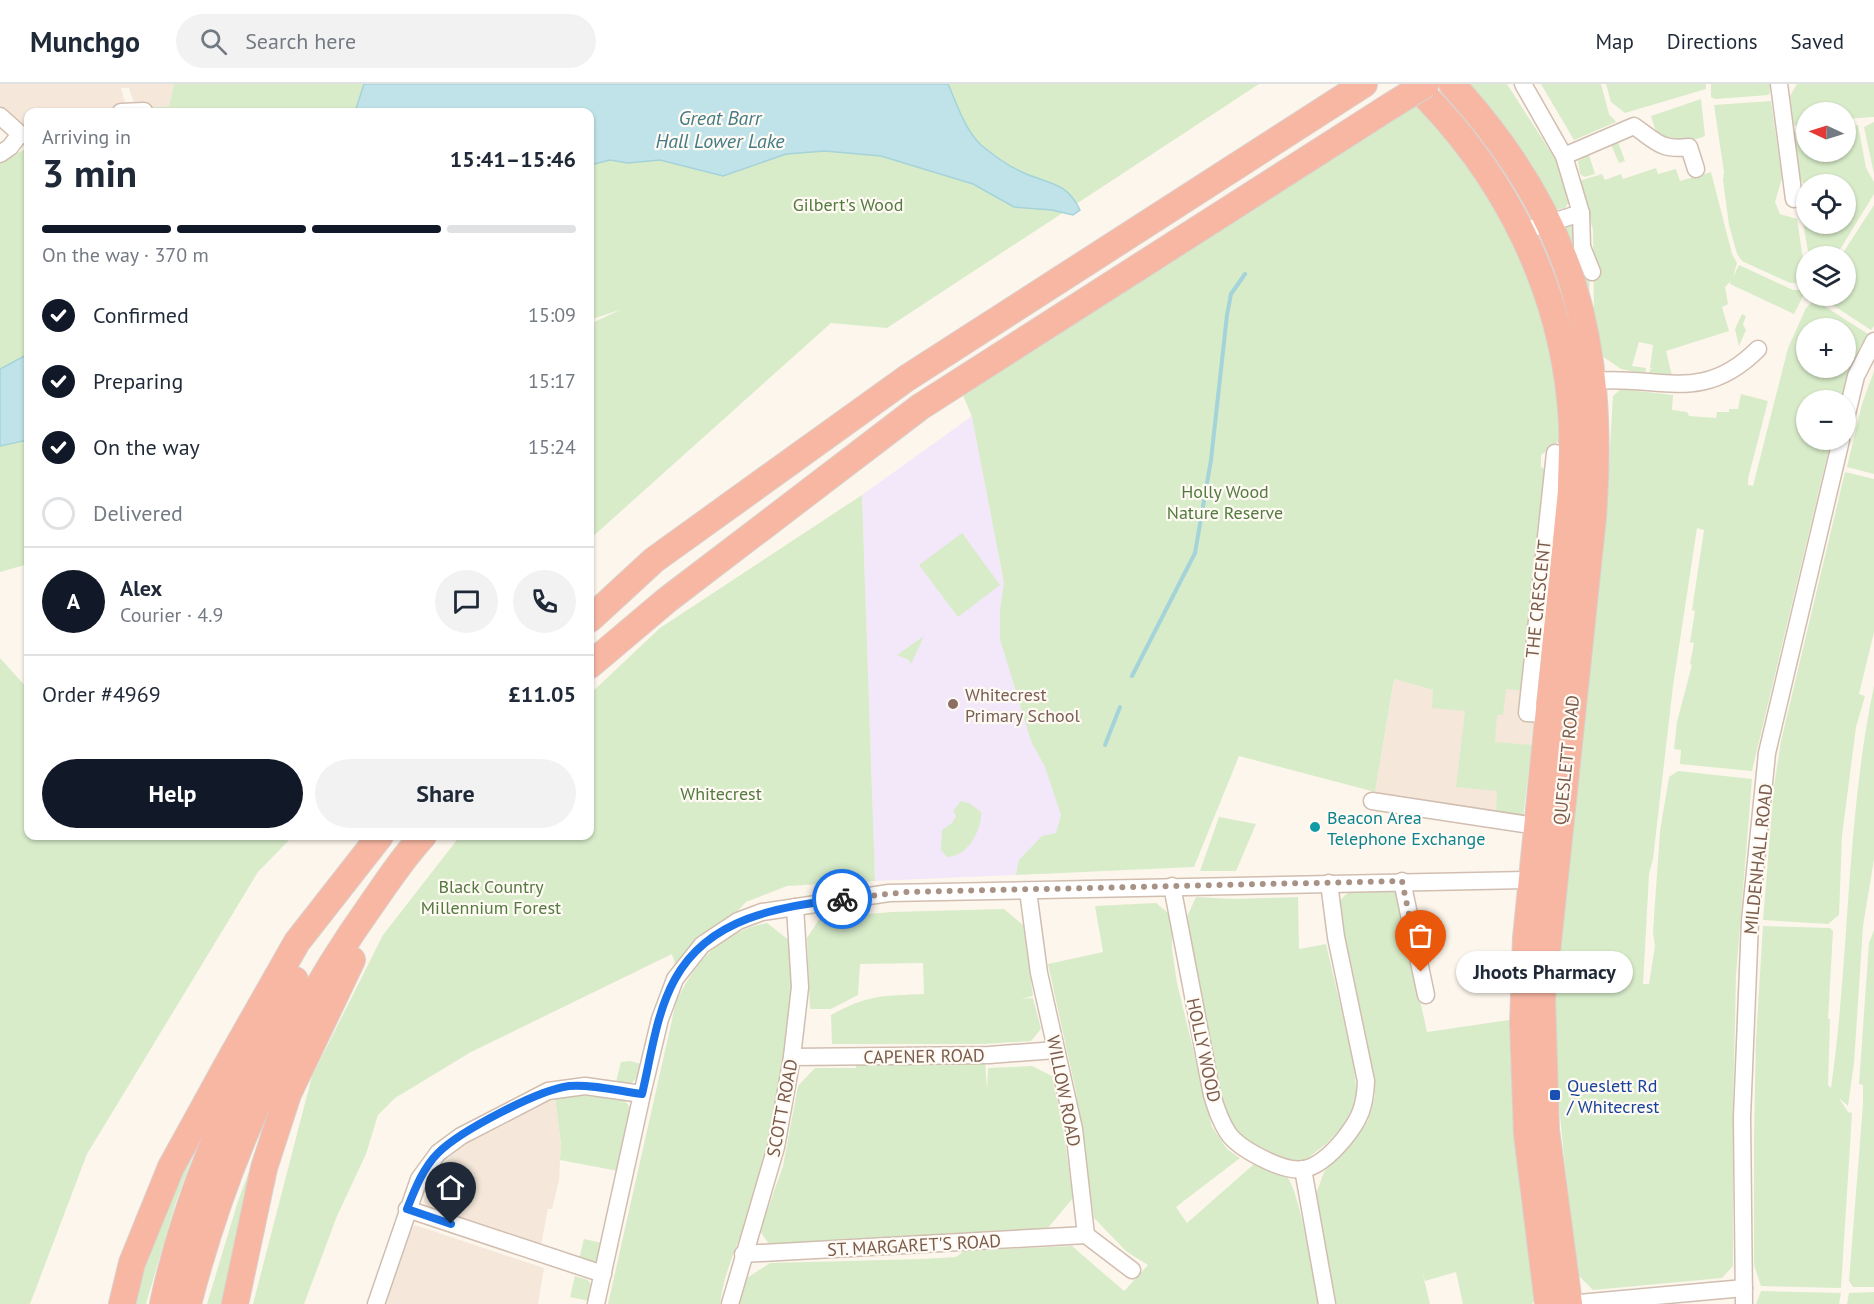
<!DOCTYPE html>
<meta charset="utf-8">
<style>
:root{--surface:#fff;--page:#f2f2f3;--text:#1f2937;--muted:#747a83;--line:#e0e1e3;--accent:#111827}
body{margin:0;font-family:"PT Sans",sans-serif;background:var(--page);color:var(--text);height:100vh;display:flex;flex-direction:column;font-size:22px;white-space:nowrap}
*{box-sizing:border-box;margin:0}
p{font-size:20px;color:var(--muted)}
.icon{flex:none;width:33px;height:33px;fill:none;stroke:currentColor;stroke-width:2;stroke-linecap:round;stroke-linejoin:round}
.map{position:relative;flex:1;overflow:hidden}
.panel{position:absolute;left:24px;top:24px;width:570px;height:732px;display:flex;flex-direction:column;background:var(--surface);border-radius:12px;box-shadow:0 2px 4px #0004}
.panel>*{flex:none}
.needle{width:39px;rotate:274deg}
.controls{position:absolute;left:1796px;top:18px;display:grid;gap:12px}
.controls a{display:grid;place-items:center;width:60px;height:60px;border-radius:50%;background:var(--surface);box-shadow:0 2px 4px #0004;font-size:30px}
.pin{position:absolute;display:grid;place-items:center;width:51px;height:51px;color:#fff;margin:-62px -26px;border-radius:50% 50% 50% 0;rotate:-45deg;box-shadow:0 0 6px #0007}
.pin .icon{rotate:45deg}
.courier{position:absolute;display:grid;place-items:center;width:60px;height:60px;margin:-30px;border:4px solid #1a73e8;border-radius:50%;background:#fff;color:#222;box-shadow:0 2px 8px #0007}
.bubble{position:absolute;height:42px;border-radius:21px;background:var(--surface);box-shadow:0 2px 4px #0004;font-size:20px;font-weight:700;line-height:42px;text-align:center}
.overview em{font-style:normal;font-weight:700}
.overview div{display:flex;flex-direction:column-reverse}
.overview{display:flex;align-items:center;justify-content:space-between;height:102px;padding:0 18px}
h1{font-size:39px;font-weight:700;line-height:45px}
.bar{display:grid;grid-template-columns:repeat(4,1fr);gap:9px 6px;align-content:center;height:72px;padding:0 18px}
.bar i{height:8px;border-radius:4px;background:var(--line)}
.bar .selected{background:var(--accent)}
.bar p{grid-column:span 4}
.line{display:flex;align-items:center;gap:15px;padding:0 18px;border-top:2px solid var(--line)}
.line div{flex:1}
.round{display:grid;place-items:center;flex:none;width:63px;height:63px;border-radius:32px;background:var(--page)}
ol{padding:0 18px;list-style:none}
li{display:flex;align-items:center;gap:18px;height:66px}
li p{margin-inline-start:auto}
li .icon{padding:6px;border-radius:50%;background:var(--accent);color:#fff;stroke-width:4}
li:last-child{color:var(--muted)}
li i{width:33px;height:33px;border:3px solid var(--line);border-radius:50%}
.action{display:flex;gap:12px;margin-top:auto;padding:12px 18px}
.action a{flex:1;height:69px;border-radius:36px;background:var(--accent);color:#fff;font-size:24px;font-weight:700;line-height:69px;text-align:center}
.action a+a{background:var(--page);color:var(--text)}
header{display:flex;align-items:center;gap:36px;box-sizing:border-box;height:84px;padding:0 30px;background:var(--surface);border-bottom:2px solid var(--line)}
header strong{font-size:28px}
nav{display:flex;gap:33px;margin-inline-start:auto;font-size:21px}
.search{width:420px;height:54px;background:var(--page);display:flex;align-items:center;gap:15px;box-sizing:border-box;padding:0 21px;border-radius:33px;color:var(--muted);font-size:22px}
.map>svg:first-child{display:block}
.residential{fill:#f5e8da}
.education{fill:#f3e8fa}
.green{fill:#d8ecc9;fill-rule:evenodd}
.water{fill:#bfe3e8;stroke:#a5d3da;stroke-width:1.5}
.lines{fill:none;stroke-linecap:round;stroke-linejoin:round}
.stream{stroke:#a5d3da;stroke-width:4}
.minor-casing{stroke:#d1beb0;stroke-width:19}
.highway-casing{stroke:#dad1cd;stroke-width:28}
.minor{stroke:#fff;stroke-width:16}
.highway{stroke:#f7b7a3;stroke-width:26}
.highway-bridge-casing{stroke:#dad1cd;stroke-width:28;stroke-linecap:butt}
.highway-bridge{stroke:#f7b7a3;stroke-width:26}
.done{stroke:#a89285;stroke-width:6;stroke-dasharray:0 10.8}
.route{stroke:#1a73e8;stroke-width:8}
.education-dot{fill:#8d6e63;stroke:#fffaf3;stroke-width:2}
.culture-dot{fill:#0f9aa8;stroke:#fffaf3;stroke-width:2}
.transit-dot{fill:#1a4fb4;stroke:#fffaf3;stroke-width:2}
.labels{text-anchor:middle;dominant-baseline:central;stroke-width:4.5;stroke-linejoin:round;paint-order:stroke}
.park-label{font-size:18px;fill:#537a41;stroke:#fffaf3}
.street-label{font-size:18px;fill:#7a5c4d;stroke:#fffaf3}
.education-label{font-size:18px;fill:#785e54;stroke:#fffaf3;text-anchor:start}
.culture-label{font-size:18px;fill:#0d838f;stroke:#fffaf3;text-anchor:start}
.transit-label{font-size:18px;fill:#164399;stroke:#fffaf3;text-anchor:start}
.water-label{font-size:20px;font-style:italic;fill:#437c86;stroke:#fffaf3}
</style>
<header>
<strong>Munchgo</strong>
<div class="search"><svg class="icon" aria-label="search" viewBox="0 0 24 24"><circle cx="10" cy="10" r="6"/><path d="M15 15l6 6"/></svg>Search here</div>
<nav><a>Map</a><a>Directions</a><a>Saved</a></nav>
</header>
<div class="map">
<svg width="1874" height="1220" viewBox="0 0 1874 1220">
<rect width="100%" height="100%" fill="#fdf6ec"/>
<g class="residential">
<polygon points="0,0 174,0 169,23 146,23 134,19 129,4 121,4 126,23 106,28 28,28 28,44 0,22"/>
<polygon points="1437,578 1524,607 1523,636 1534,636 1523,734 1496,734 1375,708 1394,595 1433,606"/>
<polygon points="555,1013 561,1060 559,1096 552,1125 548,1125 540,1166 426,1124 424,1116 429,1103 451,1072 477,1051 527,1024"/>
<polygon points="415,1141 544,1184 538,1220 384,1220 407,1149"/>
</g>
<polygon class="education" points="972,332 1004,499 1078,788 875,797 862,411"/>
<g class="green">
<polygon points="174,0 1259,0 887,244 831,239 590,455 590,240 622,225 590,236 590,28 146,28 146,23 169,23"/>
<polygon points="1460,0 1507,0 1561,84 1571,115 1565,124 1554,126"/>
<polygon points="1541,0 1601,0 1609,30 1616,38 1574,56"/>
<polygon points="1606,0 1706,0 1706,5 1625,29 1611,18"/>
<polygon points="1711,0 1771,0 1769,11 1715,15 1711,13"/>
<polygon points="1797,0 1874,0 1874,33 1845,35 1845,28 1806,28 1806,40 1793,42 1790,12"/>
<polygon points="1701,15 1705,52 1674,63 1658,54 1651,32"/>
<polygon points="1771,17 1782,94 1775,118 1780,130 1797,135 1805,189 1797,199 1790,199 1742,177 1737,170 1729,141 1723,96 1724,88 1714,21"/>
<polygon points="1414,18 1446,53 1517,151 1548,252 1562,332 1563,354 1541,371 1541,383 1547,386 1524,607 1506,605 1503,631 1497,631 1495,658 1532,661 1523,734 1496,734 1497,707 1456,703 1465,627 1432,624 1433,606 1394,595 1375,708 1239,672 1194,783 1016,791 1019,776 1042,752 1056,749 1061,731 1045,683 1031,657 1000,555 1000,526 1004,499 972,333 962,309"/>
<polygon points="1874,38 1874,90 1864,43"/>
<polygon points="1845,41 1858,41 1866,84 1874,98 1874,110 1836,172 1809,172 1802,134 1806,131 1806,140 1845,140 1845,100 1806,100 1806,103 1799,93 1795,48 1806,46 1806,68 1845,68"/>
<polygon points="1618,58 1625,77 1619,79 1611,61"/>
<polygon points="28,64 28,270 0,285 0,77"/>
<polygon points="1589,71 1595,90 1585,93 1580,90 1578,77"/>
<polygon points="1656,84 1658,90 1676,85 1680,97 1711,88 1732,170 1737,179 1733,193 1739,181 1793,206 1806,206 1794,230 1730,200 1731,197 1725,203 1728,220 1722,223 1729,247 1666,267 1672,292 1649,291 1650,285 1654,285 1650,284 1653,261 1639,258 1632,282 1646,284 1645,290 1621,285 1602,272 1594,228 1593,146 1579,97 1602,90 1605,96 1621,90 1623,95"/>
<polygon points="1874,121 1874,242 1871,246 1819,212 1845,212 1845,172 1841,172"/>
<polygon points="1564,139 1576,140 1575,155 1570,158 1579,185 1590,192 1588,231 1561,142"/>
<path d="M1812,218H1818L1868,250L1854,275L1840,316H1806V356H1831L1752,687L1680,680L1681,666L1674,665L1677,638L1692,581L1690,580L1694,559L1690,558L1695,527L1692,526L1704,446L1697,444L1673,602L1653,775L1649,790L1643,900H1649L1655,862L1653,848L1660,747L1669,693L1678,687L1752,695L1736,892L1733,1023V1182L1722,1194L1593,1206L1578,1191C1567,1100 1555,1014 1555,922L1609,380L1613,312L1621,305L1673,311L1672,326L1687,328L1689,332L1716,334L1717,328H1729V325H1738L1741,310L1768,317L1748,395V401L1753,402L1788,264L1806,224ZM1806,244H1845V284H1806Z"/>
<polygon points="1742,230 1746,232 1743,240 1746,246 1739,262 1735,245"/>
<polygon points="1874,287 1874,390 1847,383 1862,320"/>
<polygon points="28,356 28,480 0,488 0,362"/>
<polygon points="1845,388 1874,395 1874,548 1859,610 1865,612 1856,643 1842,752 1839,831 1828,840 1763,836 1774,702 1781,657"/>
<polygon points="862,411 875,797 787,802 746,818 732,833 699,854 675,880 672,870 471,968 395,1014 378,1031 366,1070 337,1132 304,1220 253,1220 312,992 383,851 460,752 590,752 590,610 660,544"/>
<polygon points="962,449 1000,501 958,533 919,481"/>
<polygon points="924,552 911,580 909,576 897,571"/>
<polygon points="0,574 28,605 28,752 293,752 258,788 87,1070 30,1220 0,1220"/>
<path d="M1874,602V775L1863,842L1854,979L1848,1022L1839,1014L1848,1028L1852,1029L1841,1204L1761,1202L1754,1181V1051L1756,955L1763,842L1830,844L1833,847L1828,935H1830L1828,1001L1831,1004C1850,871 1846,734 1874,602Z"/>
<path d="M961,717L969,719L981,728C982,747 967,773 947,773L941,766L942,746L952,739L956,732L953,727Z"/>
<polygon points="1219,733 1256,740 1236,787 1200,787"/>
<path d="M1396,806L1427,948L1509,936L1513,1033L1521,1115L1536,1212L1532,1220H1463L1456,1188L1425,1197L1422,1187L1430,1220H1336L1316,1110L1324,1088L1368,1037L1375,1012L1338,823C1344,799 1375,806 1396,806Z"/>
<polygon points="1196,813 1235,815 1298,813 1299,865 1326,860 1354,980 1357,1015 1343,1042 1327,1059 1303,1078 1271,1072 1251,1062 1231,1039 1218,1009 1185,837"/>
<path d="M1156,819L1172,832V865L1177,899L1212,1043L1227,1065L1240,1074L1176,1123L1187,1139L1254,1080C1264,1084 1277,1086 1285,1091C1299,1099 1314,1199 1318,1220H739L744,1196L770,1179L923,1175L956,1173L964,1167L1072,1162L1124,1207L1127,1204L1148,1181L1127,1168L1094,1134L1076,1008L1048,880L1103,868L1095,822Z"/>
<path d="M1004,825L1023,841L1033,912L1021,915L1033,914L1041,945L1031,957L984,960H832L831,931C869,910 882,912 924,910L923,879L860,880L858,911L831,925H810L807,854L820,834L892,828Z"/>
<path d="M767,839L790,857C797,939 776,1045 751,1124C740,1156 724,1186 720,1220H608L676,918C695,878 722,847 767,839Z"/>
<polygon points="1874,846 1874,1203 1853,1203 1849,1197 1863,1020 1863,1001 1859,1000 1869,859"/>
<polygon points="985,975 987,1006 988,984 1032,982 1052,992 1062,1037 1073,1114 1047,1145 769,1160 760,1147 783,1082 798,1002 815,984 856,984 855,976"/>
<polygon points="630,977 641,980 638,992 632,999 616,998 621,978"/>
<path d="M575,1011L620,1015C627,1018 629,1020 631,1028L618,1087L560,1076L561,1060L555,1013Z"/>
<polygon points="268,1037 230,1220 207,1220 238,1117"/>
<polygon points="204,1042 175,1121 146,1220 130,1220 152,1152"/>
<polygon points="584,1155 602,1159 597,1177 578,1179"/>
<polygon points="575,1192 588,1196 592,1202 589,1217 570,1213"/>
<polygon points="1761,1207 1841,1209 1839,1220 1756,1220"/>
<polygon points="1874,1208 1874,1220 1847,1220 1849,1209"/>
</g>
<g class="water">
<path d="M364,0H948C957,20 965,46 981,61C993,71 1010,83 1024,89C1048,100 1066,97 1080,126L1073,131L1052,126L1014,123L973,100L881,72L825,67L786,70L723,92L660,76L628,79L610,76L590,81V28H355Z"/>
<polygon points="28,270 28,356 0,362 0,285"/>
</g>
<g class="lines">
<g class="stream">
<polyline points="1132,592 1195,469 1211,376 1227,231 1231,210 1245,190"/>
<polyline points="1105,661 1120,623"/>
</g>
<g class="minor-casing">
<g id="minor">
<polyline points="1523,0 1564,72 1581,129 1582,163 1592,188"/>
<polyline points="1779,0 1794,115"/>
<polyline points="121,28 144,27"/>
<polyline points="0,32 20,50 28,52"/>
<polyline points="0,70 10,63 20,50"/>
<path d="M1564,72L1634,42C1656,57 1661,67 1689,63L1696,85"/>
<polyline points="1523,147 1581,129"/>
<path d="M1594,297C1660,291 1702,321 1758,265"/>
<polyline points="1845,338 1856,292 1874,257"/>
<polyline points="1548,630 1527,629 1555,369"/>
<polyline points="1372,717 1536,742"/>
<polyline points="1402,797 1426,911"/>
<path d="M1172,802L1212,1011C1216,1024 1220,1037 1228,1049C1239,1065 1284,1089 1304,1085C1320,1082 1334,1067 1344,1055C1360,1035 1365,1023 1366,997L1336,853L1329,799"/>
<polyline points="1028,807 1039,889 1074,1045 1086,1151 1132,1186"/>
<polyline points="792,973 989,971 1056,966"/>
<polyline points="1303,1085 1327,1220"/>
<polyline points="407,1125 603,1190"/>
<polyline points="743,1170 1086,1151"/>
<polyline points="376,1220 419,1095 438,1069 461,1052 548,1007 585,1002 642,1010"/>
<polyline points="596,1220 642,1010 660,935 675,895 702,861 738,837 762,828 889,809 1531,796"/>
<polyline points="730,1220 776,1063 792,973 800,903 795,823"/>
<polyline points="1568,1220 1744,1204"/>
<polyline points="1744,1220 1742,1033 1750,837 1767,669 1841,356"/>
</g>
</g>
<g class="highway-casing">
<g id="highway">
<path d="M1413,0C1506,90 1565,209 1572,339C1573,361 1571,385 1571,407L1526,854L1523,940L1527,1050L1548,1220"/>
<path d="M1452,0C1573,132 1606,257 1593,433L1542,915L1546,1046L1569,1220"/>
<polyline points="590,535 654,476 907,294 1364,0"/>
<polyline points="590,581 667,516 920,323 1389,23"/>
<polyline points="122,1220 132,1179 171,1083 231,974 297,858 380,752"/>
<path d="M163,1220C187,1107 237,996 295,896"/>
<path d="M188,1220C225,1077 285,942 371,821C388,797 403,773 423,752"/>
<polyline points="235,1220 264,1084 288,1010 352,876"/>
</g>
</g>
<use href="#minor" class="minor"/>
<use href="#highway" class="highway"/>
<g class="highway-bridge-casing">
<polyline id="highway-bridge" points="1389,23 1426,0"/>
</g>
<use href="#highway-bridge" class="highway-bridge"/>
</g>
<g class="lines">
<polyline class="done" points="842,815 906,808 1402,797 1421,888"/>
<path class="route" d="M451,1140L407,1125C415,1105 423,1084 438,1069C460,1047 538,1006 569,1002C593,1000 618,1007 642,1010C651,973 656,929 675,895C709,833 779,823 842,815"/>
</g>
<circle class="education-dot" cx="953" cy="620" r="6"/>
<circle class="culture-dot" cx="1315" cy="743" r="6"/>
<rect class="transit-dot" x="1549" y="1005" width="12" height="12" rx="3"/>
<g class="labels">
<g class="park-label">
<text x="848" y="120">Gilbert's Wood</text>
<text x="1225" y="407">Holly Wood<tspan x="1225" dy="21">Nature Reserve</tspan></text>
<text x="721" y="709">Whitecrest</text>
<text x="491" y="802">Black Country<tspan x="491" dy="21">Millennium Forest</tspan></text>
</g>
<g class="street-label">
<text transform="translate(1538 515) rotate(-84)">THE CRESCENT</text>
<text transform="translate(1566 676) rotate(-84)">QUESLETT ROAD</text>
<text transform="translate(1758 775) rotate(-84)">MILDENHALL ROAD</text>
<text transform="translate(1204 966) rotate(78)">HOLLY WOOD</text>
<text transform="translate(924 972) rotate(-1)">CAPENER ROAD</text>
<text transform="translate(1064 1007) rotate(79)">WILLOW ROAD</text>
<text transform="translate(782 1024) rotate(-79)">SCOTT ROAD</text>
<text transform="translate(914 1161) rotate(-3)">ST. MARGARET'S ROAD</text>
</g>
<g class="education-label">
<text x="965" y="610">Whitecrest<tspan x="965" dy="21">Primary School</tspan></text>
</g>
<g class="culture-label">
<text x="1327" y="733">Beacon Area<tspan x="1327" dy="21">Telephone Exchange</tspan></text>
</g>
<g class="transit-label">
<text x="1567" y="1001">Queslett Rd<tspan x="1567" dy="21">/ Whitecrest</tspan></text>
</g>
<g class="water-label">
<text x="720" y="34">Great Barr<tspan x="720" dy="23">Hall Lower Lake</tspan></text>
</g>
</g>
</svg>
<div class="controls">
<a><svg class="needle" viewBox="-14 -14 28 28"><path d="M0-13l5 13h-10z" fill="#e53935"/><path d="M0 13l5-13h-10z" fill="#747a83"/></svg></a>
<a><svg class="icon" aria-label="locate" viewBox="0 0 24 24"><circle cx="12" cy="12" r="6"/><path d="M12 2v4M12 18v4M2 12h4M18 12h4"/></svg></a>
<a><svg class="icon" aria-label="layers" viewBox="0 0 24 24"><path d="M12 4l9 5-9 5-9-5zM3 14l9 5 9-5"/></svg></a>
<a>+</a>
<a>−</a>
</div>
<div class="pin" style="left:1421px;top:888px;background:#ea580c"><svg class="icon" aria-label="bag" viewBox="0 0 24 24"><path d="M5 8h14l-1 12H6zM9 8a3 3 0 0 1 6 0"/></svg></div>
<div class="pin" style="left:451px;top:1140px;background:#1f2937"><svg class="icon" aria-label="home" viewBox="0 0 24 24"><path d="M3 11l9-7 9 7M6 9v11h12V9"/></svg></div>
<div class="courier" style="left:842px;top:815px"><svg class="icon" aria-label="bike" viewBox="0 0 24 24"><circle cx="6" cy="16" r="4"/><circle cx="18" cy="16" r="4"/><path d="M6 16l4-8h5l3 8M10 8l3 8H6M13 5h3"/></svg></div>
<div class="bubble" style="left:1456px;top:867px;width:177px">Jhoots Pharmacy</div>
<section class="panel">
<div class="overview"><div><h1>3 min</h1><p>Arriving in</p></div><em>15:41–15:46</em></div>
<div class="bar"><i class="selected"></i><i class="selected"></i><i class="selected"></i><i></i><p>On the way · 370 m</p></div>
<ol>
<li><svg class="icon" aria-label="check" viewBox="0 0 24 24"><path d="M5 12l5 5 9-10"/></svg>Confirmed<p>15:09</p></li>
<li><svg class="icon" aria-label="check" viewBox="0 0 24 24"><path d="M5 12l5 5 9-10"/></svg>Preparing<p>15:17</p></li>
<li><svg class="icon" aria-label="check" viewBox="0 0 24 24"><path d="M5 12l5 5 9-10"/></svg>On the way<p>15:24</p></li>
<li><i></i>Delivered</li>
</ol>
<div class="line" style="height:108px"><b class="round" style="background:var(--accent);color:#fff">A</b><div><b>Alex</b><p>Courier · 4.9</p></div><a class="round"><svg class="icon" aria-label="chat" viewBox="0 0 24 24"><path d="M4 5h16v11H9l-5 4z"/></svg></a><a class="round"><svg class="icon" aria-label="phone" viewBox="0 0 24 24"><path d="M5 4h4l2 5-3 2q2 4 5 5l2-3 5 2v4C11 20 4 13 5 4z"/></svg></a></div>
<div class="line" style="height:78px"><div>Order #4969</div><b>£11.05</b></div>
<div class="action"><a>Help</a><a>Share</a></div>
</section>
</div>
